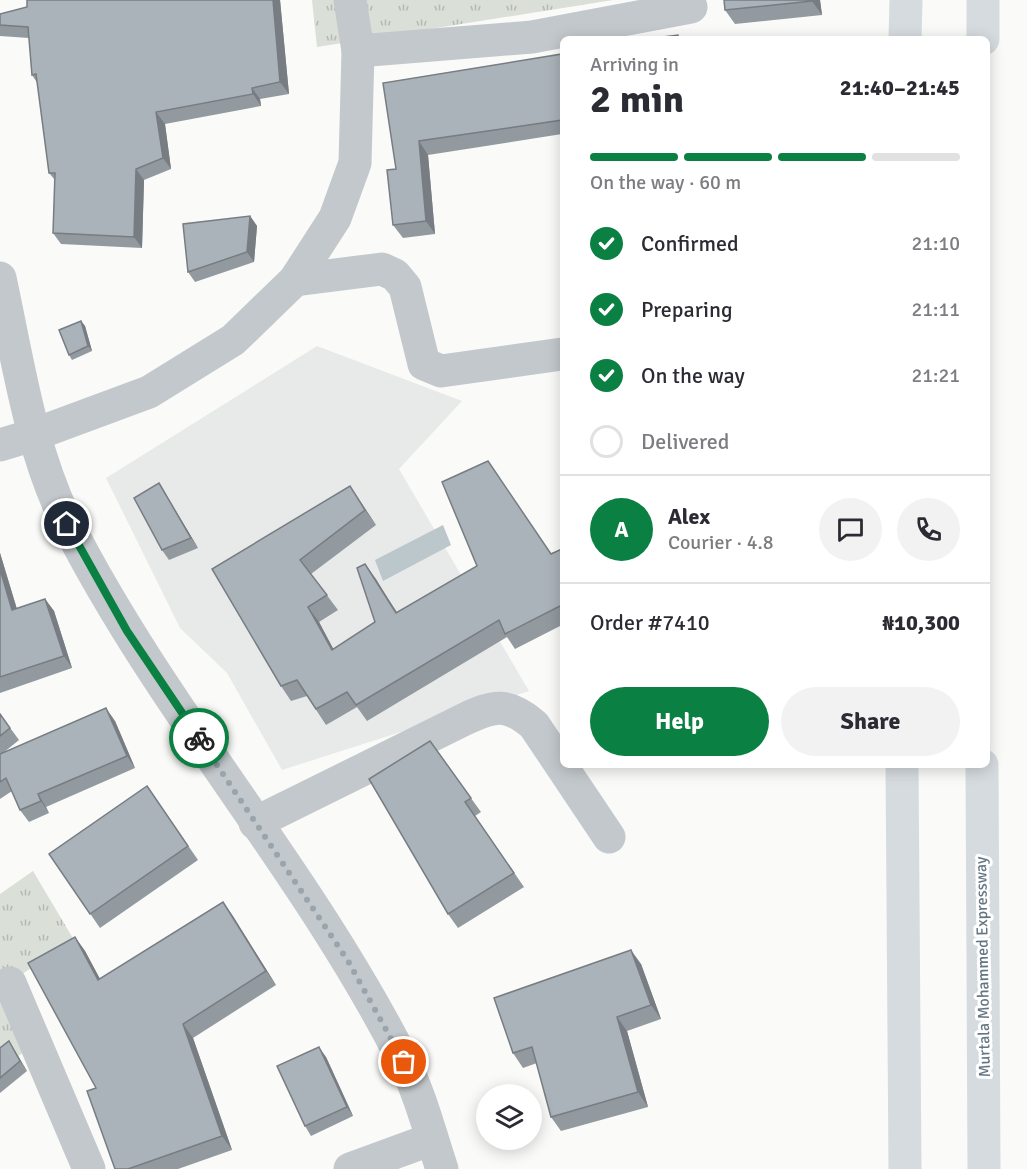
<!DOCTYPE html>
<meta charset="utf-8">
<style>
:root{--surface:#fff;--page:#f2f2f3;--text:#2b2b33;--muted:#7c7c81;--line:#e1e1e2;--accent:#0b8043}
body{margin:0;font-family:Signika,sans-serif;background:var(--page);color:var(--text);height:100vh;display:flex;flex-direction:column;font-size:22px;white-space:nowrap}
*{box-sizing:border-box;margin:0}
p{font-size:20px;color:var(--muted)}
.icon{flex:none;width:33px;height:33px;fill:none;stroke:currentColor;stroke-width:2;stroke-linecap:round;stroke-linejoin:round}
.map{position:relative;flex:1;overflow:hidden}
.panel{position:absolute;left:560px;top:36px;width:430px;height:732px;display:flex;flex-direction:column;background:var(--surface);border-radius:9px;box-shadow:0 3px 15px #0003}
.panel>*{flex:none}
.tools{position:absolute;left:476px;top:1084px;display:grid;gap:12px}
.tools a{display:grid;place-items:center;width:66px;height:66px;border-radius:50%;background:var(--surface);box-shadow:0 3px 15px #0003;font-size:30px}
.pin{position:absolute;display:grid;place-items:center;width:51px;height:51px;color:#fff;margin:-26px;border:3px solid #fff;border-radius:50%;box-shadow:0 2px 6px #0007}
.courier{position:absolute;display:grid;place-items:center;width:60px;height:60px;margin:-30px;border:4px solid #0b8043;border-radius:50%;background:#fff;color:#222;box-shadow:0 2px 8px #0007}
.summary em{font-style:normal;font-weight:700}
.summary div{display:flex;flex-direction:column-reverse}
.summary{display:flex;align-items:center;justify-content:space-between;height:102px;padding:0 30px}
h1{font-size:39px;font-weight:700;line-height:45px}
.bar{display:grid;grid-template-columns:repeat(4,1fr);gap:9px 6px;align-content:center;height:72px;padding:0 30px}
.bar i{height:8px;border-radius:4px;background:var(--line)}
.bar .selected{background:var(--accent)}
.bar p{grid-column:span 4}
.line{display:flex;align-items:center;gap:15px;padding:0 30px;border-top:2px solid var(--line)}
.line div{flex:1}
.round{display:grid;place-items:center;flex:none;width:63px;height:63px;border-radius:32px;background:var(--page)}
ol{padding:0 30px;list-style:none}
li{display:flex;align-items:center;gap:18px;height:66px}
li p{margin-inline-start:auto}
li .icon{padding:6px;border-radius:50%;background:var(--accent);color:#fff;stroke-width:4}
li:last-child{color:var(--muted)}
li i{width:33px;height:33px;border:3px solid var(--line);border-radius:50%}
.primary-button{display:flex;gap:12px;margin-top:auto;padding:12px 30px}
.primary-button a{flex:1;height:69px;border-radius:36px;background:var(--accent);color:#fff;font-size:24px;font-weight:700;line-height:69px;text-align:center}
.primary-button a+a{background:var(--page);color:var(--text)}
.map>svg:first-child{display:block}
.built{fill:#e8e9e9}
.grass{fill:url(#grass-tufts)}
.water{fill:#bbc7cb}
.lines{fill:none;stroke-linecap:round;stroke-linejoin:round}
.street{stroke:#c3c8cc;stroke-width:33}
.highway{stroke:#d6dbdf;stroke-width:33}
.wall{fill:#929a9f}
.shaded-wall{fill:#777d82}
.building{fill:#aab3b9;stroke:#777d82;stroke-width:1.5}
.done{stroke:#99a4ac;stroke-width:6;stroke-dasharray:0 10.8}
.route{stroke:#0b8043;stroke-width:8}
.labels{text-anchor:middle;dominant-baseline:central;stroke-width:6;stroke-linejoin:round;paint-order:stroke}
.street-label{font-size:16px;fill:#657683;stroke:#fff}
</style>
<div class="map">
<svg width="1027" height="1169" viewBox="0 0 1027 1169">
<defs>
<pattern id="grass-tufts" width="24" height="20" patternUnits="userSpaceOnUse" patternTransform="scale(1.5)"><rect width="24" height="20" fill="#dadfd7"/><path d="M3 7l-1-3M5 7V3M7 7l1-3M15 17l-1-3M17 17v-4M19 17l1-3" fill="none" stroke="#b4b9b4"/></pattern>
</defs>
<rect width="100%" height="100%" fill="#fafaf8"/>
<polygon class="built" points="317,346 462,401 399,469 529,691 282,770 227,673 180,628 106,478"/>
<g class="grass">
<polygon points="312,0 613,0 317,47"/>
<polygon points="33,871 74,940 22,974 31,1046 0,1071 0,894"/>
</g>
<polygon class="water" points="443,525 451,545 383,581 375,560"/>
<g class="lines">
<g class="street">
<polyline points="358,51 532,37 691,7"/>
<path d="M0,278C18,361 30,449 68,525C164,713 308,872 403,1060C420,1094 430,1133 442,1169"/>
<polyline points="295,280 382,269 395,275 405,287 424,364 441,371 562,354"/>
<polyline points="0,445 33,435 149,392 233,340 295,280 335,218 355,163 358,51 350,0"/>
<path d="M255,823L463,720C494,705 507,702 534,725L609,837"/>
<polyline points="10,983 89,1169"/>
<polyline points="350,1169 432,1139"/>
</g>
<g class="highway">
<polyline points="905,39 906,0"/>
<polyline points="983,39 983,0"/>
<polyline points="902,765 905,1169"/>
<polyline points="982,765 984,1169"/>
</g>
</g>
<g class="wall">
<polygon points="280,0 289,94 260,99 261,106 165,124 171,169 144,180 142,248 61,244 53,233 55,180 49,173 38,84 32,75 29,38 0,36 0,14 27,7"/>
<polygon points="724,0 820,0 822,15 735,24 725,10"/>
<polygon points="562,54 562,134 428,155 435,234 403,238 393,225 396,169 383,83"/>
<polygon points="250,216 257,226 254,262 195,282 188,272"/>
<polygon points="81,321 85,326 92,351 72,360 69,355"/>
<polygon points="159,483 198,548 169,560 162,550"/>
<polygon points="350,486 376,525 311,574 338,610 319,622 333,649 375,622 365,564 397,612 562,549 562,625 515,649 507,637 367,721 357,707 326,725 307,696 291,701 281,686 212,569"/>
<polygon points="0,553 17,609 45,599 54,611 72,668 0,693"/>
<polygon points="0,714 19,740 3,753 115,721 135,768 46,807 49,813 29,822 20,810 12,791 0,799"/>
<polygon points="430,741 481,812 475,816 524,887 458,928 448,914"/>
<polygon points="147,786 198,860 100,928 49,854"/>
<polygon points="223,902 276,985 193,1038 232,1150 178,1169 115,1169 96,1088 75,937 85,951 100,979"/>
<polygon points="641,964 661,1019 627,1031 648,1107 561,1131 551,1117 537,1063 523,1068 513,1053"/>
<polygon points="0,1048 15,1051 27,1071 0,1093"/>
<polygon points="326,1057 353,1116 311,1136 305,1126"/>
</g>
<g class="shaded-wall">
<polygon points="273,0 280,0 289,94 280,82"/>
<polygon points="812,0 820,0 822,15 812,1"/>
<polygon points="252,88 260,99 261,106 253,94"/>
<polygon points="156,112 165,124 171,169 163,158"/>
<polygon points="419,141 428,155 435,234 426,221"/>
<polygon points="136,169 144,180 142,248 134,237"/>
<polygon points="250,216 257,226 254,262 247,252"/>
<polygon points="81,321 85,326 92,351 88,346"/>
<polygon points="159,483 198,548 191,538"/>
<polygon points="350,486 376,525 365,510"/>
<polygon points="0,553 21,623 12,610 0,569"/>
<polygon points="365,564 376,579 406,628 396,613"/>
<polygon points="45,599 54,611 72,668 64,656"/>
<polygon points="308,607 319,622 342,665 332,650"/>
<polygon points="106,708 115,721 135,768 127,756"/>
<polygon points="38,794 46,807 49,813 41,801"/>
<polygon points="223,902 233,916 276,985 266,971"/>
<polygon points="75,937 85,951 108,994 98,980"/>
<polygon points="631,950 641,964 661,1019 651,1005"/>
<polygon points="617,1017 627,1031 648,1107 638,1092"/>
<polygon points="183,1024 193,1038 232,1150 222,1136"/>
<polygon points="9,1041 27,1071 20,1061"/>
<polygon points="319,1047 326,1057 353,1116 347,1107"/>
</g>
<g class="building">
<polygon points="27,0 273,0 280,82 252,88 253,94 156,112 163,158 136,169 134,237 53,233 55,173 49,173 36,74 32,75 28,27 0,25 0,14 27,7"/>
<polygon points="724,0 812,0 812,1 725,10"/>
<polygon points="678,35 678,39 647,39"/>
<polygon points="562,54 562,120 419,141 426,221 393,225 387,170 396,169 383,83"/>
<polygon points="250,216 247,252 188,272 183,224"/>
<polygon points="81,321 88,346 69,355 59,330"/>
<polygon points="488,461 551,554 562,549 562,605 505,634 499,620 356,705 347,692 316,709 297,680 281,686 212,569 350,486 365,510 300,560 327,595 308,607 332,650 375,622 357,568 365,564 396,613 477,566 442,482"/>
<polygon points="159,483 191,538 162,550 134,498"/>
<polygon points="0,569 12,610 45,599 64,656 0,677"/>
<polygon points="106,708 127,756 38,794 41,801 20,810 6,778 0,782 0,754"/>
<polygon points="0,714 10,728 0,736"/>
<polygon points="430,741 471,798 465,802 514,873 448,914 369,779"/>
<polygon points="147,786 188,846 90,914 49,854"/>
<polygon points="223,902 266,971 183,1024 222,1136 128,1169 115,1169 87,1091 96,1088 28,963 75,937 98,980"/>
<polygon points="631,950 651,1005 617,1017 638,1092 551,1117 532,1047 513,1053 494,998"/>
<polygon points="9,1041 20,1061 0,1078 0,1048"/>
<polygon points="319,1047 347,1107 305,1126 277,1066"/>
</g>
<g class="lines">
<polyline class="done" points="199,738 348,961 404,1062"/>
<polyline class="route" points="67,524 127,631 199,738"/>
</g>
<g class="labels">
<g class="street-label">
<text transform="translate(983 967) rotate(-91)">Murtala Mohammed Expressway</text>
</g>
</g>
</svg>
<div class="tools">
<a><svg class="icon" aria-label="layers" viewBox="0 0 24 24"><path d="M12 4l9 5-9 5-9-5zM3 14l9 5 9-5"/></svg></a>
</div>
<div class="pin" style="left:404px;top:1062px;background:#ea580c"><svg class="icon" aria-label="bag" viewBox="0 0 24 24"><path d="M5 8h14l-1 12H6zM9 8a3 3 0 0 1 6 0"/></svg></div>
<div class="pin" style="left:67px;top:524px;background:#1f2937"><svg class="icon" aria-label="home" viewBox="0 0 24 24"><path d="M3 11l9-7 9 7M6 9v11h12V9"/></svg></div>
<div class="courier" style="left:199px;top:738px"><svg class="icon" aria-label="bike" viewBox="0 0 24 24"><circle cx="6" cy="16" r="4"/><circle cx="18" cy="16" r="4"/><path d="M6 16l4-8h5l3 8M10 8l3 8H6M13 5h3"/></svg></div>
<section class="panel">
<div class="summary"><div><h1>2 min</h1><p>Arriving in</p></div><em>21:40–21:45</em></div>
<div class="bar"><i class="selected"></i><i class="selected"></i><i class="selected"></i><i></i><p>On the way · 60 m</p></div>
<ol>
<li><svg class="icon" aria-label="check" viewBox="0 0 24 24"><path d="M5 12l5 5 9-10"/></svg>Confirmed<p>21:10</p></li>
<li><svg class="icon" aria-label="check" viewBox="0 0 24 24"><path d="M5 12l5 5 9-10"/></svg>Preparing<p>21:11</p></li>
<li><svg class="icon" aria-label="check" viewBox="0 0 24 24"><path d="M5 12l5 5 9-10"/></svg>On the way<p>21:21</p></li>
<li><i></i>Delivered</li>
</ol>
<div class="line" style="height:108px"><b class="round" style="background:var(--accent);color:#fff">A</b><div><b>Alex</b><p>Courier · 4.8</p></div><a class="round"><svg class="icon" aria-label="chat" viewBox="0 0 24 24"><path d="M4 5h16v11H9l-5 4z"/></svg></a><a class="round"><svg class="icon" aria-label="phone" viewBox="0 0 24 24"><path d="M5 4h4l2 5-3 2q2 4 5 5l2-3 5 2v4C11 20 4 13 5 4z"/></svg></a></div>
<div class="line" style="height:78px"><div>Order #7410</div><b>₦10,300</b></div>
<div class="primary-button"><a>Help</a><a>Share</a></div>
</section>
</div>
